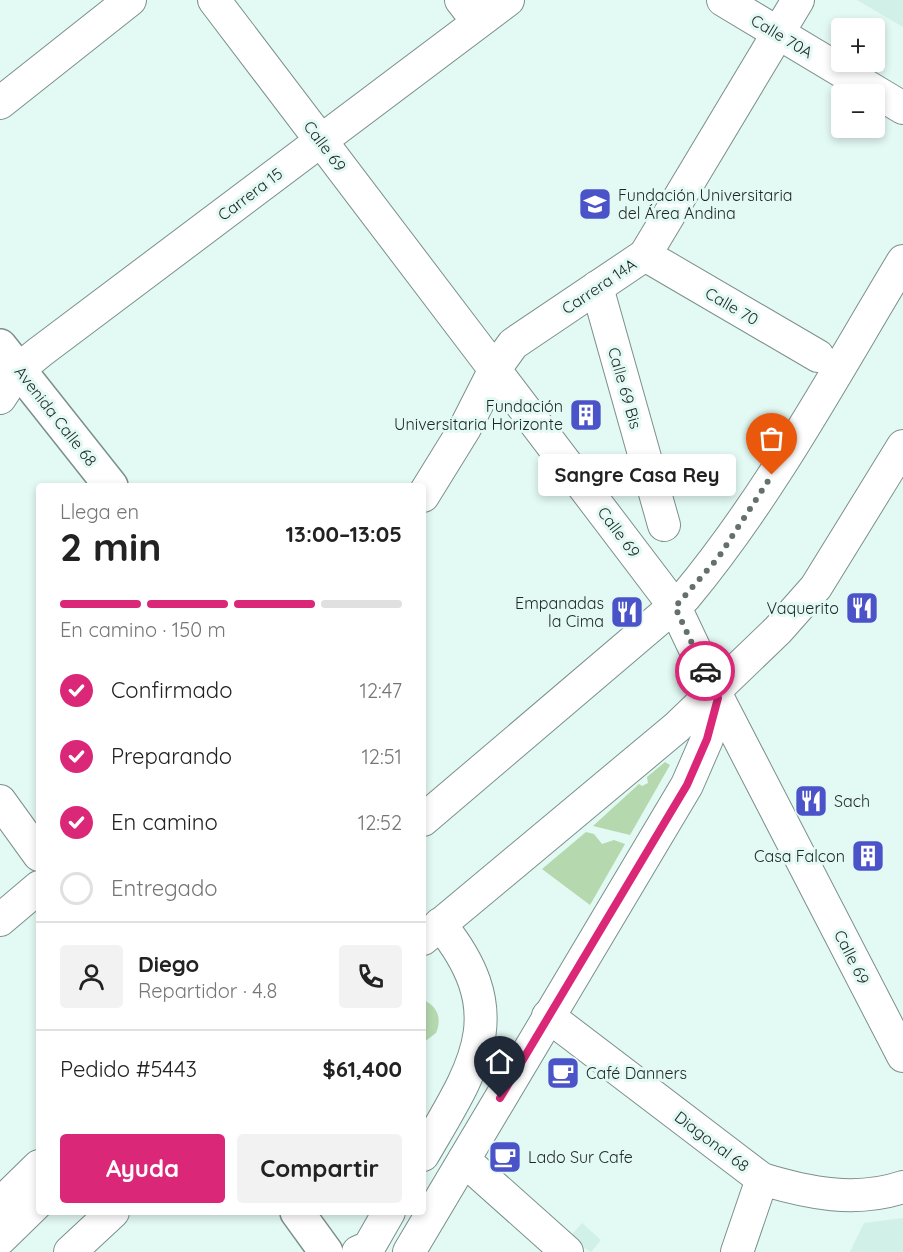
<!DOCTYPE html>
<html lang="es">
<meta charset="utf-8">
<style>
:root{--surface:#fff;--page:#f2f2f2;--text:#222;--muted:#767676;--line:#e0e0e0;--accent:#db2777}
body{margin:0;font-family:Quicksand,sans-serif;background:var(--page);color:var(--text);height:100vh;display:flex;flex-direction:column;font-size:22px;white-space:nowrap}
*{box-sizing:border-box;margin:0}
p{font-size:20px;color:var(--muted)}
.icon{flex:none;width:33px;height:33px;fill:none;stroke:currentColor;stroke-width:2;stroke-linecap:round;stroke-linejoin:round}
.map{position:relative;flex:1;overflow:hidden}
.sheet{position:absolute;left:36px;top:483px;width:390px;height:732px;display:flex;flex-direction:column;background:var(--surface);border-radius:6px;box-shadow:0 3px 9px #0003}
.sheet>*{flex:none}
.fabs{position:absolute;left:831px;top:18px;display:grid;gap:12px}
.fabs a{display:grid;place-items:center;width:54px;height:54px;border-radius:6px;background:var(--surface);box-shadow:0 3px 9px #0003;font-size:30px}
.pin{position:absolute;display:grid;place-items:center;width:51px;height:51px;color:#fff;margin:-62px -26px;border-radius:50% 50% 50% 0;rotate:-45deg;box-shadow:0 0 6px #0007}
.pin .icon{rotate:45deg}
.courier{position:absolute;display:grid;place-items:center;width:60px;height:60px;margin:-30px;border:4px solid #db2777;border-radius:50%;background:#fff;color:#222;box-shadow:0 2px 8px #0007}
.bubble{position:absolute;height:42px;border-radius:6px;background:var(--surface);box-shadow:0 3px 9px #0003;font-size:20px;font-weight:700;line-height:42px;text-align:center}
.overview em{font-style:normal;font-weight:700}
.overview div{display:flex;flex-direction:column-reverse}
.overview{display:flex;align-items:center;justify-content:space-between;height:102px;padding:0 24px}
h1{font-size:39px;font-weight:700;line-height:45px}
.bar{display:grid;grid-template-columns:repeat(4,1fr);gap:9px 6px;align-content:center;height:72px;padding:0 24px}
.bar i{height:8px;border-radius:4px;background:var(--line)}
.bar .selected{background:var(--accent)}
.bar p{grid-column:span 4}
.line{display:flex;align-items:center;gap:15px;padding:0 24px;border-top:2px solid var(--line)}
.line div{flex:1}
.round{display:grid;place-items:center;flex:none;width:63px;height:63px;border-radius:6px;background:var(--page)}
ol{padding:0 24px;list-style:none}
li{display:flex;align-items:center;gap:18px;height:66px}
li p{margin-inline-start:auto}
li .icon{padding:6px;border-radius:50%;background:var(--accent);color:#fff;stroke-width:4}
li:last-child{color:var(--muted)}
li i{width:33px;height:33px;border:3px solid var(--line);border-radius:50%}
.action{display:flex;gap:12px;margin-top:auto;padding:12px 24px}
.action a{flex:1;height:69px;border-radius:6px;background:var(--accent);color:#fff;font-size:24px;font-weight:700;line-height:69px;text-align:center}
.action a+a{background:var(--page);color:var(--text)}
.map>svg:first-child{display:block}
.built{fill:#d1f0e8}
.grass{fill:#b5d8af}
.lines{fill:none;stroke-linecap:round;stroke-linejoin:round}
.minor-casing{stroke:#7c908b;stroke-width:34}
.major-casing{stroke:#7c908b;stroke-width:36}
.minor{stroke:#fff;stroke-width:32}
.major{stroke:#fff;stroke-width:33}
.done{stroke:#63706c;stroke-width:6;stroke-dasharray:0 10.8}
.route{stroke:#db2777;stroke-width:8}
.labels{text-anchor:middle;dominant-baseline:central;stroke-width:6;stroke-linejoin:round;paint-order:stroke}
.street-label{font-size:16px;fill:#1e2624;stroke:#e3f9f3}
.poi-label{font-size:16px;fill:#1e2624;stroke:#e3f9f3;text-anchor:start}
</style>
<div class="map">
<svg width="903" height="1252" viewBox="0 0 903 1252">
<rect width="100%" height="100%" fill="#e3f9f3"/>
<g class="built">
<polygon points="857,0 903,0 903,27"/>
<polygon points="903,1218 903,1252 850,1252 864,1223"/>
<polygon points="582,1223 601,1240 591,1252 569,1238"/>
</g>
<g class="grass">
<polygon points="665,762 670,765 630,835 593,826 639,784 642,786 648,783 647,777"/>
<polygon points="586,832 594,834 602,844 614,840 625,844 590,905 542,869"/>
<path d="M423,1000C438,1006 442,1019 436,1033L423,1043Z"/>
</g>
<g class="lines">
<g class="minor-casing">
<g id="minor">
<polyline points="214,0 675,607 718,698 903,1056"/>
<polyline points="461,0 478,22"/>
<polyline points="723,0 903,108"/>
<polyline points="0,103 130,0"/>
<polyline points="645,255 818,356"/>
<polyline points="597,287 664,525"/>
<polyline points="0,398 19,369 40,352 508,0"/>
<polyline points="423,496 465,428 495,369 513,344 645,255 798,0"/>
<polyline points="0,801 39,855"/>
<path d="M423,820L685,597C770,495 834,375 903,261"/>
<polyline points="0,920 39,887"/>
<polyline points="423,939 677,727 778,630 816,587 903,446"/>
<path d="M548,1016L762,1179C808,1193 856,1203 903,1187"/>
<path d="M423,1155C474,1067 514,1015 440,924"/>
<polyline points="464,1160 567,1252"/>
<polyline points="0,1204 39,1166"/>
<polyline points="0,1239 39,1201"/>
<polyline points="70,1252 113,1212"/>
<polyline points="358,1252 369,1247 389,1212"/>
<polyline points="409,1252 687,785 707,739 718,698"/>
<polyline points="737,1252 762,1179"/>
</g>
</g>
<g class="major-casing">
<g id="major">
<polyline points="0,346 111,486"/>
<polyline points="297,1212 326,1252"/>
</g>
</g>
<use href="#minor" class="minor"/>
<use href="#major" class="major"/>
</g>
<g class="lines">
<polyline class="done" points="705,671 675,607 718,558 772,475"/>
<polyline class="route" points="500,1098 687,785 707,739 718,698 705,671"/>
</g>
<defs>
<g id="university-square" transform="scale(1.725)"><rect x="-9" y="-9" width="18" height="18" rx="4" fill="#4b53c8" stroke="#e3f9f3"/><path d="M0-5L7-2L0 1L-7-2ZM-4 1L0 2.5L4 1V4Q0 6-4 4Z" fill="#fff"/></g>
<g id="building-square" transform="scale(1.725)"><rect x="-9" y="-9" width="18" height="18" rx="4" fill="#4b53c8" stroke="#e3f9f3"/><path d="M-4-6H4V6H1V3H-1V6H-4ZM-2.5-4.3h1.7v1.8h-1.7ZM.8-4.3h1.7v1.8H.8ZM-2.5-1h1.7V.8h-1.7ZM.8-1h1.7V.8H.8Z" fill="#fff"/></g>
<g id="restaurant-square" transform="scale(1.725)"><rect x="-9" y="-9" width="18" height="18" rx="4" fill="#4b53c8" stroke="#e3f9f3"/><path d="M-5-6h1v4h1v-4h1v4h1v-4h1v5L-1.5 .5V6h-2V.5L-5-1ZM5-6V6H3V1.5H1.5Q1.5-4 5-6Z" fill="#fff"/></g>
<g id="cafe-square" transform="scale(1.725)"><rect x="-9" y="-9" width="18" height="18" rx="4" fill="#4b53c8" stroke="#e3f9f3"/><path d="M-5.5-4.5H6V0H3Q3 3.5 0 3.5H-2.5Q-5.5 3.5-5.5 0ZM3-3.2v2h1.7v-2ZM-6 4.5H4V6H-6Z" fill="#fff"/></g>
</defs>
<g fill-rule="evenodd">
<use href="#university-square" x="595" y="204"/>
<use href="#building-square" x="586" y="415"/>
<use href="#restaurant-square" x="862" y="608"/>
<use href="#restaurant-square" x="627" y="612"/>
<use href="#restaurant-square" x="811" y="801"/>
<use href="#building-square" x="868" y="856"/>
<use href="#cafe-square" x="563" y="1073"/>
<use href="#cafe-square" x="505" y="1157"/>
</g>
<g class="labels">
<g class="street-label">
<text transform="translate(782 36) rotate(31)">Calle 70A</text>
<text transform="translate(325 146) rotate(53)">Calle 69</text>
<text transform="translate(250 194) rotate(-37)">Carrera 15</text>
<text transform="translate(599 286) rotate(-34)">Carrera 14A</text>
<text transform="translate(732 306) rotate(30)">Calle 70</text>
<text transform="translate(625 388) rotate(74)">Calle 69 Bis</text>
<text transform="translate(56 416) rotate(52)">Avenida Calle 68</text>
<text transform="translate(619 532) rotate(53)">Calle 69</text>
<text transform="translate(852 957) rotate(63)">Calle 69</text>
<text transform="translate(712 1141) rotate(37)">Diagonal 68</text>
</g>
<g class="poi-label">
<text x="618" y="195">Fundación Universitaria<tspan x="618" dy="18">del Área Andina</tspan></text>
<text x="563" y="406" text-anchor="end">Fundación<tspan x="563" dy="18">Universitaria Horizonte</tspan></text>
<text x="604" y="603" text-anchor="end">Empanadas<tspan x="604" dy="18">la Cima</tspan></text>
<text x="839" y="608" text-anchor="end">Vaquerito</text>
<text x="834" y="801">Sach</text>
<text x="845" y="856" text-anchor="end">Casa Falcon</text>
<text x="586" y="1073">Café Danners</text>
<text x="528" y="1157">Lado Sur Cafe</text>
</g>
</g>
</svg>
<div class="fabs">
<a>+</a>
<a>−</a>
</div>
<div class="pin" style="left:772px;top:475px;background:#ea580c"><svg class="icon" aria-label="bag" viewBox="0 0 24 24"><path d="M5 8h14l-1 12H6zM9 8a3 3 0 0 1 6 0"/></svg></div>
<div class="pin" style="left:500px;top:1098px;background:#1f2937"><svg class="icon" aria-label="home" viewBox="0 0 24 24"><path d="M3 11l9-7 9 7M6 9v11h12V9"/></svg></div>
<div class="courier" style="left:705px;top:671px"><svg class="icon" aria-label="car" viewBox="0 0 24 24"><path d="M5 17H2v-5l4-1 3-4h7l3 4 3 1v5h-3M9 17h6M6 11h13"/><circle cx="7" cy="17" r="2"/><circle cx="17" cy="17" r="2"/></svg></div>
<div class="bubble" style="left:538px;top:454px;width:198px">Sangre Casa Rey</div>
<section class="sheet">
<div class="overview"><div><h1>2 min</h1><p>Llega en</p></div><em>13:00–13:05</em></div>
<div class="bar"><i class="selected"></i><i class="selected"></i><i class="selected"></i><i></i><p>En camino · 150 m</p></div>
<ol>
<li><svg class="icon" aria-label="check" viewBox="0 0 24 24"><path d="M5 12l5 5 9-10"/></svg>Confirmado<p>12:47</p></li>
<li><svg class="icon" aria-label="check" viewBox="0 0 24 24"><path d="M5 12l5 5 9-10"/></svg>Preparando<p>12:51</p></li>
<li><svg class="icon" aria-label="check" viewBox="0 0 24 24"><path d="M5 12l5 5 9-10"/></svg>En camino<p>12:52</p></li>
<li><i></i>Entregado</li>
</ol>
<div class="line" style="height:108px"><a class="round"><svg class="icon" aria-label="person" viewBox="0 0 24 24"><circle cx="12" cy="8" r="4"/><path d="M4 21q1-7 8-7t8 7"/></svg></a><div><b>Diego</b><p>Repartidor · 4.8</p></div><a class="round"><svg class="icon" aria-label="phone" viewBox="0 0 24 24"><path d="M5 4h4l2 5-3 2q2 4 5 5l2-3 5 2v4C11 20 4 13 5 4z"/></svg></a></div>
<div class="line" style="height:78px"><div>Pedido #5443</div><b>$61,400</b></div>
<div class="action"><a>Ayuda</a><a>Compartir</a></div>
</section>
</div>
